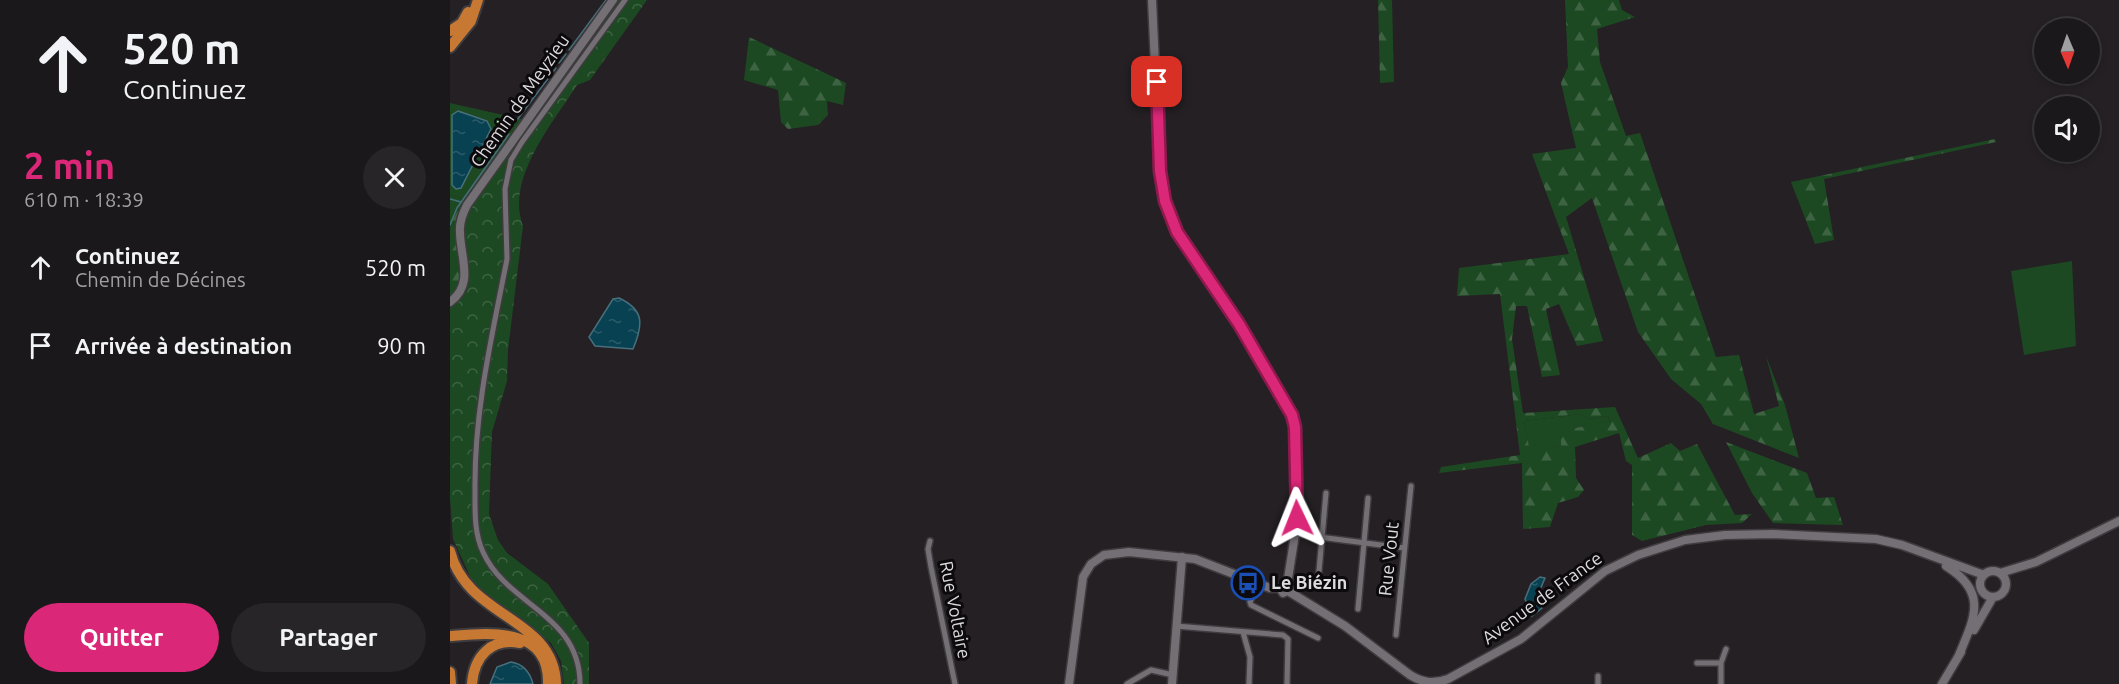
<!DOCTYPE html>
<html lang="fr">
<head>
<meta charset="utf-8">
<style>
  body { margin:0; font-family:Ubuntu,sans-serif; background:#282528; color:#f1f3f6; height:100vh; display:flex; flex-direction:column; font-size:22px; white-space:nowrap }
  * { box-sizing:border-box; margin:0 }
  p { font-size:20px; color:#a0a0a3 }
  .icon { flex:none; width:33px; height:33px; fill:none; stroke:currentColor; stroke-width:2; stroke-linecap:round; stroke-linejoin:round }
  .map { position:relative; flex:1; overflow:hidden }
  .drawer { display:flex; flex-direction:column; background:#1b181b; width:450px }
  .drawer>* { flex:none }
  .hud { background:#1b181b; color:#f1f3f6; overflow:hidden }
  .needle { width:39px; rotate:178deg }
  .buttons { position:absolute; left:1584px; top:18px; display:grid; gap:12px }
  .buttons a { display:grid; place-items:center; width:66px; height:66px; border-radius:50%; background:#1b181b; box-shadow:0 3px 9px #0003,0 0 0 2px #39373a; font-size:30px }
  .pin { position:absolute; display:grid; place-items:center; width:51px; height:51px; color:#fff; margin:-26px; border-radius:12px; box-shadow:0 3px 9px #0006 }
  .me { position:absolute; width:66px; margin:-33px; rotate:358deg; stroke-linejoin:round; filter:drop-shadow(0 0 4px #0008) }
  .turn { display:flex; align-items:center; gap:21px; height:126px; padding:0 24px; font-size:27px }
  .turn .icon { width:78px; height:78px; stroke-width:2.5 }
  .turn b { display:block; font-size:42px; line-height:51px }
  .round { display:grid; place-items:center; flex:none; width:63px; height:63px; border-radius:32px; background:#282528 }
  .summary { display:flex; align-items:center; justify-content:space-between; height:102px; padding:0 24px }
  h1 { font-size:36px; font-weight:600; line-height:45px; color:#db2777 }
  .action { display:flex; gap:12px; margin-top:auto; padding:12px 24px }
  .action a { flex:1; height:69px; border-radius:36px; background:#db2777; color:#fff; font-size:24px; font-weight:600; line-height:69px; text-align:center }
  .action a+a { background:#282528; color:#f1f3f6 }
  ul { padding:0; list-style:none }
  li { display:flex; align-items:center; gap:18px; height:78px; padding:0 24px }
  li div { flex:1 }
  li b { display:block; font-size:22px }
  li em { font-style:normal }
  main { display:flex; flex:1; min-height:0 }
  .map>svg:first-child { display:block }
  .grass { fill:#1d4922 }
  .forest { fill:url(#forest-firs); fill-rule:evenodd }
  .park { fill:url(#park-crowns) }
  .water { fill:url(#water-ripples); stroke:#486f7b; stroke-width:1.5 }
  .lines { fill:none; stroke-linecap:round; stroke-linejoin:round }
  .stream { stroke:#486f7b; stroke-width:1.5 }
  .street-casing { stroke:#3f3c3f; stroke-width:8 }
  .secondary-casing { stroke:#3f3c3f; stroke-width:11 }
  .highway-casing { stroke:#3f3c3f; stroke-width:14 }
  .street { stroke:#746f74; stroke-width:5 }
  .secondary { stroke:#746f74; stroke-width:8 }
  .highway { stroke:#c77933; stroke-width:10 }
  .route-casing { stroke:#8e194d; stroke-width:15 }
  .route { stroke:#db2777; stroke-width:10 }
  .labels { text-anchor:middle; stroke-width:6; stroke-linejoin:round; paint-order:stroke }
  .street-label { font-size:18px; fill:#dedbde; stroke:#0c0a0c }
  .poi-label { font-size:18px; font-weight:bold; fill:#dedbde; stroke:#0c0a0c; text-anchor:start }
</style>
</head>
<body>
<main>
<section class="drawer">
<div class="hud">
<div class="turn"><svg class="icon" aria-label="ahead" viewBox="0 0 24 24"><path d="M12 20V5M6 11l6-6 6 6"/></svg><div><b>520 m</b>Continuez</div></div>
</div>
<div class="summary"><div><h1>2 min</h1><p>610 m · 18:39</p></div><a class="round"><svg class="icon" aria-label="close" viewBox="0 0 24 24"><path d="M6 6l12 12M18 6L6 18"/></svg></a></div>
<ul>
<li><svg class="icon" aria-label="ahead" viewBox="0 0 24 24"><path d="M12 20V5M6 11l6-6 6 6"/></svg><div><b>Continuez</b><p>Chemin de Décines</p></div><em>520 m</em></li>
<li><svg class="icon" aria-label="arrive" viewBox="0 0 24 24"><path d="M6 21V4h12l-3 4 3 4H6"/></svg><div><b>Arrivée à destination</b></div><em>90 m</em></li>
</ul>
<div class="action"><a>Quitter</a><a>Partager</a></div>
</section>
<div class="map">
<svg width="1669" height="684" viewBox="0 0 1669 684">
  <defs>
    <pattern id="forest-firs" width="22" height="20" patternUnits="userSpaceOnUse" patternTransform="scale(1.5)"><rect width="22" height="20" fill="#1d4922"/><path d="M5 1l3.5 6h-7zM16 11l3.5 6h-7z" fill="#3d6342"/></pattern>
    <pattern id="park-crowns" width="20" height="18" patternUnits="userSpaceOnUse" patternTransform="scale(1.5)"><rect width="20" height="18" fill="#1d4922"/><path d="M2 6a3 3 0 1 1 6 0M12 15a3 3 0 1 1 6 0" fill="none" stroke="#3d6342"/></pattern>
    <pattern id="water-ripples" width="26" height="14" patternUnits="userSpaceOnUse" patternTransform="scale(1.5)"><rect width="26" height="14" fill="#084151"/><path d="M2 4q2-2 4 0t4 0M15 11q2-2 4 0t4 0" fill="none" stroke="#2c5c6a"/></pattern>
  </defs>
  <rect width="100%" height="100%" fill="#242024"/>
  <path class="grass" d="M0,103L80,121L24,201L0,195Z
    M1622,261L1626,346L1574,355L1561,271Z
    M1130,414L1139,419L1158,416L1160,423L1124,428L1111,446L1080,452L1074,421Z"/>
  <path class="forest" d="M928,0H942L944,82L930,83Z
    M1115,0H1169L1172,10L1185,17L1147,29L1150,62L1176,136L1190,133L1266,357L1289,355L1304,414L1329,406L1316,356L1335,405L1349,458L1263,424L1251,404L1221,379L1188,332L1142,198L1116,217L1153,341L1127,346L1109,304L1096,309L1110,375L1092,377L1077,306H1066L1062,339L1073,413L1165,407L1188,458L1221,443L1230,451L1247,444L1285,515L1302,514L1292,523L1256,525L1192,541L1182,535V465L1176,461L1169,433L1125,447L1126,478L1134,490L1128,497L1108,503L1100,527L1073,529L1072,463L989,473L991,467L1070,455L1050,294L1007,296L1009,268L1119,254L1082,154L1126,148L1111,83L1118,67ZM1130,414L1139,419L1158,416L1160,422L1124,428L1120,422L1111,423V446L1080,451L1074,421Z
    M299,37L396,83L393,105L377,101L378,115L368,125L338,129L331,122L328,90L294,80Z
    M1545,139L1546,142L1374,179L1384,240L1365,244L1341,182Z
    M0,195L24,201C21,210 16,219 14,228C9,253 35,293 0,306Z
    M1276,442L1357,473L1366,498L1384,497L1393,525L1323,523L1302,493Z"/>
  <path class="park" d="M168,0H197L140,80L127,85C103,123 55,179 73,226L58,350L57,381L42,432L39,514L48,540L57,553L98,584L139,643V684H114L111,661L101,643L24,585L3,539L0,498V306C39,291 4,241 16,214C26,191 53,159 68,138C101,92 135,46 168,0Z"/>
  <path class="water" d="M8,111L37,121L41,129L11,188L6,189L2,185V115Z
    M169,298C195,310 193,325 183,349L145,346L139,337L163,299Z
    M1090,577L1095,578L1087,597L1092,608L1082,616L1075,599L1081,584Z
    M61,662C73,664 80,672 83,684H40L47,667Z"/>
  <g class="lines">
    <path class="stream" d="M119,50L156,0
      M109,63L116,54
      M67,120L106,68
      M0,199L11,202
      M0,225L7,208L59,134"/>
    <defs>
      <path id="street" d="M846,534L954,548
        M480,541L478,549L481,567L505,684
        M868,582L876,493
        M808,583L800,602L801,605L868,638
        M908,609L918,498
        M726,626L833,635L838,639L837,684
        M793,632L800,657L799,684
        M946,635L961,486
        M1247,663H1271
        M1148,676V684
        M130,684C130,614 57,606 33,552C24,533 25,511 25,490C24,411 42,336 57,259L55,189L61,160L72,142L175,0
        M677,684L701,670L723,675
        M1271,684V663L1276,649"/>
      <path id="secondary" d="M702,0L710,171L715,201L727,232L789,323L842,415L845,427L846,528L837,585L839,590L833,593L830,588
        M0,302C25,284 10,257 10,232C9,222 13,213 17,205L163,0
        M1496,566C1538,592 1525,617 1509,655
        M1530 584a13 13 0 1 1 26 0a13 13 0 1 1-26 0Z
        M1550,573L1586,562L1669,521
        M838,591L895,626L960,675C973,683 984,684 998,679L1071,639L1155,571L1188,555L1235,540L1275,535L1323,534L1426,539L1452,545L1534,575
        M1524,630L1543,597
        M619,684L633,577L641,564L654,555L679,552L745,559L820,588H830
        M722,684L732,557
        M1492,684L1511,652"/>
      <path id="highway" d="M0,31L12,23L18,12
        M0,47L21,21L28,0
        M0,551C17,619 104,616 106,684
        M0,636C39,633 100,626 98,684
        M0,672L1,684
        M22,684C24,657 41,637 70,643"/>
    </defs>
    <use href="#street" class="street-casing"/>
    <use href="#secondary" class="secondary-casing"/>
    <use href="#highway" class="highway-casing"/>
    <use href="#street" class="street"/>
    <use href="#secondary" class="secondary"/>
    <use href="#highway" class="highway"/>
  </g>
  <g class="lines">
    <defs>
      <path id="route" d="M707,82L710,171L715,201L727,232L789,324L842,415L845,427L847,518"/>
    </defs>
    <use href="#route" class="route-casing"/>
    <use href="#route" class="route"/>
  </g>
  <defs>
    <symbol id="bus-ring" viewBox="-11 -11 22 22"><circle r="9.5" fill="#0c0a0c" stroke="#1a4fb4" stroke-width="1.5"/><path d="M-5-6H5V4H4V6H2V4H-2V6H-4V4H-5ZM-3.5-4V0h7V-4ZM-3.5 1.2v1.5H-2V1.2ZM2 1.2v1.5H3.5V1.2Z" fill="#1a4fb4"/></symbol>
  </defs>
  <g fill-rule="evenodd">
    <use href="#bus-ring" x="779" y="564" width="38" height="38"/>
  </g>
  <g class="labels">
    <g class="street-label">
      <text transform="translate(70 101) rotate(-55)" y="6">Chemin de Meyzieu</text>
      <text transform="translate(939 559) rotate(-84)" y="6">Rue Vout</text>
      <text transform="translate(1092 598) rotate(-36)" y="6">Avenue de France</text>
      <text transform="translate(505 610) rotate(79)" y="6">Rue Voltaire</text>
    </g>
    <g class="poi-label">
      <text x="821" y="589">Le Biézin</text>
    </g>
  </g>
</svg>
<div class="buttons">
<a><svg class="needle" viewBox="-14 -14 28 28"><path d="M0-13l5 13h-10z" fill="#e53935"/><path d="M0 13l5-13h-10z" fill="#a0a0a3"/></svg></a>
<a><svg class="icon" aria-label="sound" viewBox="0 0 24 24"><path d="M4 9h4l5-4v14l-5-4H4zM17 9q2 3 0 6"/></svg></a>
</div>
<div class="pin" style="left:707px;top:82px;background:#d93025"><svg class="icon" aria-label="arrive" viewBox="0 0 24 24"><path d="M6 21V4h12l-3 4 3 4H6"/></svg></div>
<svg class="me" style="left:847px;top:518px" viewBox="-20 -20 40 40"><path d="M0-17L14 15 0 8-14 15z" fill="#db2777" stroke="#fff" stroke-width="4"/></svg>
</div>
</main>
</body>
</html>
